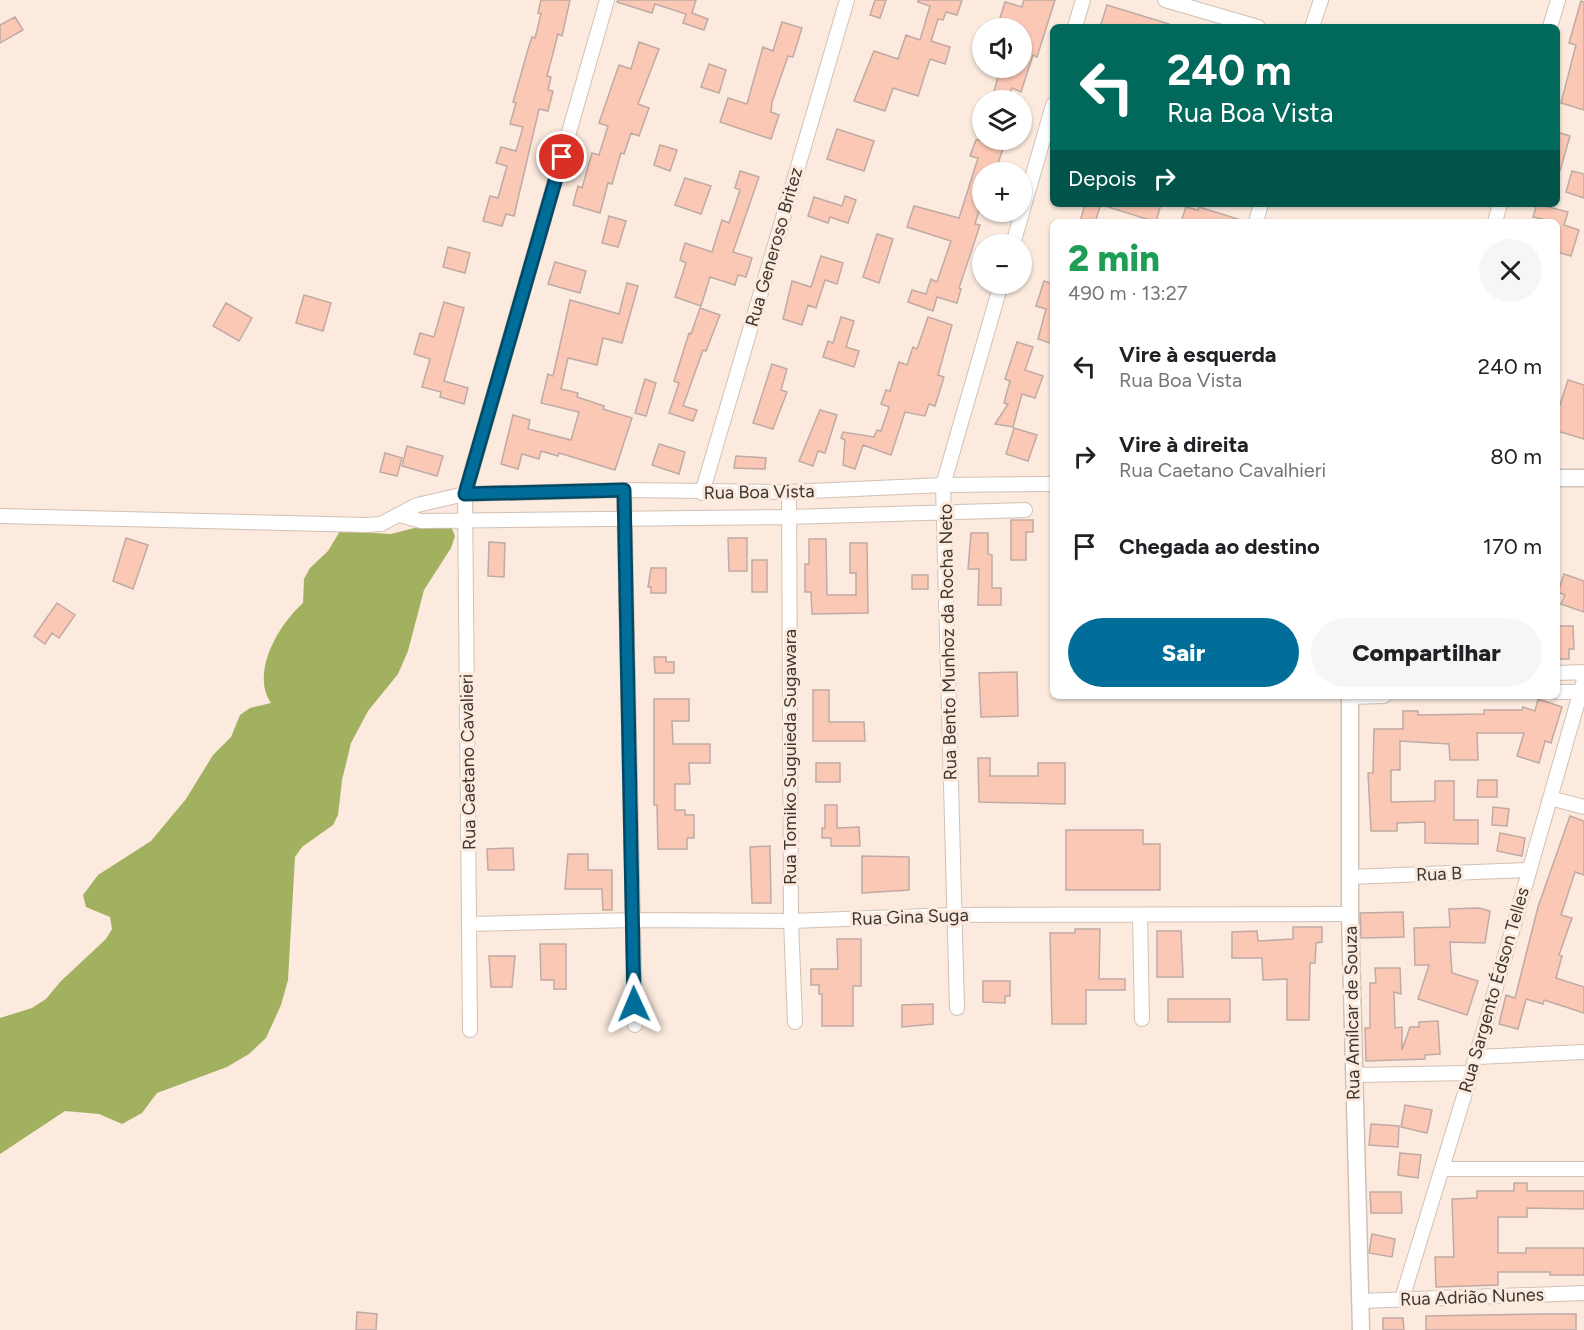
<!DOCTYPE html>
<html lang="pt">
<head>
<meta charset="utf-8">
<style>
  body { margin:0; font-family:Figtree,sans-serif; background:#f6f6f6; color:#202124; height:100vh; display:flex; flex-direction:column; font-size:22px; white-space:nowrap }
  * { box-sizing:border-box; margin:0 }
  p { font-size:20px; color:#757577 }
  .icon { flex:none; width:33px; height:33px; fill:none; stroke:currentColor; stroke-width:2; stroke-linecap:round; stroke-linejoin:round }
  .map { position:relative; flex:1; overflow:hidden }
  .panel { position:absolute; left:1050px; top:219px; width:510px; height:480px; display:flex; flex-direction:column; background:#fff; border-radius:9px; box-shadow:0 2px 4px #0004 }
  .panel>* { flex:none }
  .hud { position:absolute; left:1050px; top:24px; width:510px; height:183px; border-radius:9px; box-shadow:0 2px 4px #0004; background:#00695c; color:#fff; overflow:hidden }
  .fabs { position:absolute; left:972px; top:18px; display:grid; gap:12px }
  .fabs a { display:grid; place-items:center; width:60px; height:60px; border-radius:50%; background:#fff; box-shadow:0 2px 4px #0004; font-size:30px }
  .pin { position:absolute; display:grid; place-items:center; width:51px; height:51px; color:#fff; margin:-26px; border:3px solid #fff; border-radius:50%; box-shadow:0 2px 6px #0007 }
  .me { position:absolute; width:66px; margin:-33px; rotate:359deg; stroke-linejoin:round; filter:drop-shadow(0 0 4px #0008) }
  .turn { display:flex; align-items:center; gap:21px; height:126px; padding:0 18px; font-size:27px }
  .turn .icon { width:78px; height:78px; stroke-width:2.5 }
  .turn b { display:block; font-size:42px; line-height:51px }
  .then { display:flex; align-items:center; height:57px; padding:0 18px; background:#0003; gap:12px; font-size:22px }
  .round { display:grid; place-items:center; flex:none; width:63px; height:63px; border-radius:32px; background:#f6f6f6 }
  .overview { display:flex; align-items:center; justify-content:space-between; height:102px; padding:0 18px }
  h1 { font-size:36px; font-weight:800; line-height:45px; color:#1e9e55 }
  .primary-button { display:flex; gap:12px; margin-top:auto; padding:12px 18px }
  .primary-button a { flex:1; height:69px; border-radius:36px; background:#016e9a; color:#fff; font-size:24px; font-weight:800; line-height:69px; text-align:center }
  .primary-button a+a { background:#f6f6f6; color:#202124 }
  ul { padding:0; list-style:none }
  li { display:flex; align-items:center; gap:18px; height:90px; padding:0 18px }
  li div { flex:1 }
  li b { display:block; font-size:22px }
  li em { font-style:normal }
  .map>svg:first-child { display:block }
  .forest { fill:#a2b160 }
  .building { fill:#fcc8b6; stroke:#bfaba4; stroke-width:1.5 }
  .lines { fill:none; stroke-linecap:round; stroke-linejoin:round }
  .minor-casing { stroke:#d1c1b5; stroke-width:16 }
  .tertiary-casing { stroke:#d1c1b5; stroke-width:19 }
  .minor { stroke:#fff; stroke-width:14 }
  .tertiary { stroke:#fff; stroke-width:16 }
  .route-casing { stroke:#014864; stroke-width:15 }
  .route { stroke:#016e9a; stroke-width:10 }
  .labels { text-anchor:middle; stroke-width:6; stroke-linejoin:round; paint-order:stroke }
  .street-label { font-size:18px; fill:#3d3732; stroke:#fbeadd }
</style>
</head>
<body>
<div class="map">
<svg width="1584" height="1330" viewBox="0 0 1584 1330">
  <rect width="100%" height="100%" fill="#fbeadd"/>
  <path class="forest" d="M438,522L450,524L455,536L451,548L424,590L408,651L398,674L368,711L351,743L342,780L338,815L333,825L302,847L295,857L288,980L281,1005L266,1038L249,1054L227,1067L157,1093L142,1113L122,1124L99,1114L65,1111L0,1154V1018L32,1008L46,999L61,981L106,939L112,929L110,917L86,907L83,895L98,875L151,841L186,799L213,755L231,737L240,715L250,708L271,703C250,673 279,624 303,603L304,579L310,568L328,551L340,531L391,534Z"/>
  <path class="building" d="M541,0H570L562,36L558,34L547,76L551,77L548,90L553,91L548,111L539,109L514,216L506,214L502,226L483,221L490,196L498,198L507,166L496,163L501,147L516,151L523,127L510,124L516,103L513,102L529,46L532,37L535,38L541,14L538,13Z
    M618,0H696L692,13L708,19L704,30L683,23L686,14L655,4L652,13L617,2Z
    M875,0H886L880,18L870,15Z
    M918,0H962L957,15L946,12L943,20L938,19L931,41L950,47L945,64L930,59L918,96L893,88L885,111L854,101L874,51L898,59L906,35L920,40L930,6L918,2Z
    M1024,0H1055L1037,57L1033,55L1021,92L1012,88L1008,100H992L1000,68H1022V28H997L1005,2L1022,7Z
    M1581,1L1584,2V110L1561,103L1576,45L1569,43Z
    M1107,5L1169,24L1168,27H1100Z
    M15,17L23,30L0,43V25Z
    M782,22L802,28L793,57L788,56L772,102L771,112L779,115L771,139L720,122L728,98L747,104L763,47L773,51Z
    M639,42L659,49L638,104L649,108L639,136L631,133L624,154L621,153L612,184L608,183L600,213L573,205L578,186L582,188L592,153L599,155L608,126L599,123L619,65L631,69Z
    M709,64L726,70L719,93L701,87Z
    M837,129L874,141L864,171L827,159Z
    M1557,132L1570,136L1560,171H1557Z
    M976,140H1006L995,172H982V201L975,224L980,225L959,288L961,289L957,303L937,297L933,311L908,302L912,290L926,294L931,279L937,282L951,241L907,227L914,206L959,218L978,158L970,156Z
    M660,145L677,150L670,171L654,165Z
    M740,171L759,177L733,252L752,258L746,277L738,275L735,285L710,277L701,306L675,297L686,263L680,260L685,243L712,252L722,220L729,223L740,190L735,188Z
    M1572,171L1584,174V198L1566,192Z
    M685,178L711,186L701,214L675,205Z
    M845,196L856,200L848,223L830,217L828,223L808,216L814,197L842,206Z
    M1085,204H1101L1095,222H1080Z
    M1108,204H1161L1156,222L1108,207Z
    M1537,204L1568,212L1564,225L1579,230L1571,256L1557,252V222L1533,217Z
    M1186,207L1198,210L1199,207L1238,219V222H1181Z
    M609,216L626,221L618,247L602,243Z
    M877,234L893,239L879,283L863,277Z
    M448,247L470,253L465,273L443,267Z
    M821,256L843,263L837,284L825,280L816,308L808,305L802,325L783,319L792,281L811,287Z
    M555,262L586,271L580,293L548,284Z
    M1044,281L1053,284V344L1038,339L1046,309L1036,306Z
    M627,283L638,286L622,343L603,338L597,365L568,358L561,389L578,393L577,397L604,406L603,409L632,418L615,470L559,453L558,456L541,451L539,459L522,454L518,469L501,464L513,415L530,420L528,429L571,440L579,412L541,403L548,374L553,376L570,300L619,314Z
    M304,295L331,303L323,331L296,323Z
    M444,302L464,308L444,381L468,388L464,404L440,397L441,392L422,387L430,359L414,354L420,333L434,337Z
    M226,303L252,318L239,341L213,326Z
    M700,308L720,315L706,351L703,350L683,406L697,410L693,421L669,413L679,383L674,381L689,333L691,334Z
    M841,317L854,321L846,347L859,351L854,367L823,357L828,341L833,343Z
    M928,317L952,325L938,375L944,377L935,406L929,404L925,416L905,412L891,455L863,445L855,469L843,465L845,440L841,438L843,432L874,437L877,430L881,431L889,407L881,404L886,390L890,391L899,362L907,365L913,347L917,349Z
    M1017,342L1033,347L1025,370L1043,376L1035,398L1022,394L1013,427L995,424L1008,404L1004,403L1010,381L1005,379Z
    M772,364L787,369L781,390L787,392L773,429L753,423Z
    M645,379L656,383L646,416L635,413Z
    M1568,380L1584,385V439L1557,431V414Z
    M820,410L837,415L825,453L818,451L813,466L799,461Z
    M1014,428L1037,435L1028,461L1006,454Z
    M659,444L685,452L679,474L652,465Z
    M407,446L443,456L437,476L402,466Z
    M385,453L402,458L397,476L380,472Z
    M736,456L766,458L765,469L734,468Z
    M1011,520H1033V532H1026V560H1011Z
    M971,533H988V554L992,555V588H1001V605H978L979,569H968Z
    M126,538L148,545L133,589L113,581Z
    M728,538H747V571H729Z
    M809,539H826L827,595H856V573H850V543H867L868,613L812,614L811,592H805V564H809Z
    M489,542L505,543L504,577L488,576Z
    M752,560H767V592H752Z
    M651,568H666V593H651V587H648Z
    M1564,574L1584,581V612L1561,604L1565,595L1558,592Z
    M912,575H928V589H912Z
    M57,603L75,615L59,638L52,633L45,644L34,636Z
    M1557,626H1573L1574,649H1569V659H1557Z
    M654,657H666V662H674V673H655Z
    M1017,672L1018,716L981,717L979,673Z
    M813,690H829V722H864L865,741H813Z
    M654,699H689V721H672L673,744H710V763H689L690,784H675V810H685V815H694V838H687V849H658L657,805H654Z
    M1538,699L1562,707L1551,743L1545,741L1539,763L1517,756L1524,733H1477L1478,760H1450L1449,744L1400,741V770H1391V802L1435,801V781H1454V820H1478V844L1425,843V822L1397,823V831H1371L1368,773H1373L1374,729H1403V711H1418V715L1484,714V710H1522L1523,707L1535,711Z
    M978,758H990V776H1038V763H1065V804L979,802Z
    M816,763H840V782H816Z
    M1478,780H1497V797H1477Z
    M825,805H837V828L859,827L860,846H831V838H822V828H825Z
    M1493,807L1509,809L1507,826L1492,825Z
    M1570,816L1584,821V875L1575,872L1561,915L1572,918L1559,955L1562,956L1556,978L1584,987V1013L1544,1000L1543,1004L1526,999L1518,1029L1499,1024L1506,995L1515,998L1538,907Z
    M1066,830H1143V844H1160V890H1066Z
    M1500,833L1525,838L1522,856L1497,851Z
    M770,846L771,903H752L750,847Z
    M513,848L514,870H488L487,849Z
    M568,854H588V870H612V910H603L602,889H565Z
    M862,856L909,857V890L862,893Z
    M1479,908L1490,911L1485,943L1450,942L1452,973L1478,981L1467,1015L1418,999L1429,965H1415L1414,928L1450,927L1449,909Z
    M1403,912L1404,937L1361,938L1360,913Z
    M1293,927H1322V942L1316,943L1315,963H1310L1309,1020H1287V979L1263,980L1262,958H1232V932L1257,931L1258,941L1293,939Z
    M1075,929H1100L1099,979H1125V990H1086V1024H1052L1050,933H1075Z
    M1157,931H1181L1183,977H1157Z
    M837,939H861V986H853V1026H822V994H819V985H811V969H838Z
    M540,944H566V989H554V980H541Z
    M489,956H515L512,987H491Z
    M1375,968H1400L1401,994L1394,992L1395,1028L1402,1027V1050L1410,1027H1419V1022L1438,1021L1440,1054L1425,1055V1059L1366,1061L1365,1028H1370V983H1376Z
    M983,981H1010V996H1005V1003L983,1002Z
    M1168,999H1230V1022H1168Z
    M933,1004V1024L902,1027V1005Z
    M1405,1105L1432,1110L1427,1133L1401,1127Z
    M1371,1124L1399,1126L1398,1147L1369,1145Z
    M1400,1153L1421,1155L1418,1178L1398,1175Z
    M1514,1183H1527V1191H1584V1209L1527,1208V1217H1498V1253H1526V1248H1584V1275H1550V1272H1498V1285L1436,1287L1435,1257H1454L1452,1199L1477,1198V1191H1514Z
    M1370,1192H1401L1402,1213H1371Z
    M1372,1234L1395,1239L1392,1257L1369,1253Z
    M357,1312L377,1314L376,1330H356Z
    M1543,1314H1576V1330H1426V1316Z
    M1383,1318H1403L1404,1330H1383Z"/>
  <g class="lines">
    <defs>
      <path id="minor" d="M1165,0L1258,27
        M1075,27L1083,0
        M1312,27L1321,0
        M1550,27L1558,0
        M1256,222L1261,204
        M1495,222L1500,204
        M1013,244L1053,105
        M624,490L635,1025
        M789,492L791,921L795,1022
        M702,493L847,0
        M400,515L421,521L789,517L1025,510
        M0,516L366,525L381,524L417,505L465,494L624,490L789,492L943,485L1053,484
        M1557,673L1584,672
        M1557,692H1581
        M1350,697L1384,696
        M1550,798L1584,807
        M1350,877L1529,870
        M1140,915L1142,1019
        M471,924L633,920L791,921L953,915L1350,914
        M957,1008L943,485L1001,284
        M470,1030L465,494L607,0
        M1476,1057L1584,1052
        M1354,1075L1471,1073
        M1442,1169H1584
        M1402,1299L1476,1057L1584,680
        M1360,1301L1584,1293"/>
      <path id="tertiary" d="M1557,478H1584
        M1350,696V914L1361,1330"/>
    </defs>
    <use href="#minor" class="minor-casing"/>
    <use href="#tertiary" class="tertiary-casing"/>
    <use href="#minor" class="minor"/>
    <use href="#tertiary" class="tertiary"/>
  </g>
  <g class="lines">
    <defs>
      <path id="route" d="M562,157L465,494L624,490L634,1004"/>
    </defs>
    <use href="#route" class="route-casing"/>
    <use href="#route" class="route"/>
  </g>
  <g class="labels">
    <g class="street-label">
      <text transform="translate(774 247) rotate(-74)" y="6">Rua Generoso Britez</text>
      <text transform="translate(759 492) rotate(-1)" y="6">Rua Boa Vista</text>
      <text transform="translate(948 642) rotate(-91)" y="6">Rua Bento Munhoz da Rocha Neto</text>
      <text transform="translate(790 757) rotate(-90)" y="6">Rua Tomiko Suguieda Sugawara</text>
      <text transform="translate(468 762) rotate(-91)" y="6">Rua Caetano Cavalieri</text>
      <text transform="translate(1439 874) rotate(-2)" y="6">Rua B</text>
      <text transform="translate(910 917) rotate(-2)" y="6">Rua Gina Suga</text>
      <text transform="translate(1494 990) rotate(-74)" y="6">Rua Sargento Édson Telles</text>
      <text transform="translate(1352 1013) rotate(-91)" y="6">Rua Amílcar de Souza</text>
      <text transform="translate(1472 1297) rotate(-2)" y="6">Rua Adrião Nunes</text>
    </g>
  </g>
</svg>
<div class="fabs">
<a><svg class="icon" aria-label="sound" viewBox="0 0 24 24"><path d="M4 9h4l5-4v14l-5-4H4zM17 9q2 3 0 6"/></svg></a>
<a><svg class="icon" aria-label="layers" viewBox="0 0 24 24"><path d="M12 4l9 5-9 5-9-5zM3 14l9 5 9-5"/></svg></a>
<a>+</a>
<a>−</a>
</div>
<div class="pin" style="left:562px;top:157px;background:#d93025"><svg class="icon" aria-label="arrive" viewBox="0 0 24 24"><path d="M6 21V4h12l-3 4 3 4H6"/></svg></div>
<svg class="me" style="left:634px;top:1004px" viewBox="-20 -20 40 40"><path d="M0-17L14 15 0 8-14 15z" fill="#016e9a" stroke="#fff" stroke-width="4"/></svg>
<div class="hud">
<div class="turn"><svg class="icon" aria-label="left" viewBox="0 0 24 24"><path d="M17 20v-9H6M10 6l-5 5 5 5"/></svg><div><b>240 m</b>Rua Boa Vista</div></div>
<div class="then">Depois<svg class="icon" aria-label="right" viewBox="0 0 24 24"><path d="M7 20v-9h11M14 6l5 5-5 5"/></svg></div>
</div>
<section class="panel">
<div class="overview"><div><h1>2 min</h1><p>490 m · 13:27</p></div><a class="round"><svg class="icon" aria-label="close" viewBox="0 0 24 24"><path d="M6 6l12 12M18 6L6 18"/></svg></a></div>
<ul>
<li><svg class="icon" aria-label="left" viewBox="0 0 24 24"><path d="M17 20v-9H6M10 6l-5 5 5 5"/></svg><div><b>Vire à esquerda</b><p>Rua Boa Vista</p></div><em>240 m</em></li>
<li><svg class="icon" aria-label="right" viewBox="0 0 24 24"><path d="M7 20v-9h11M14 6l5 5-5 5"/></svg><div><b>Vire à direita</b><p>Rua Caetano Cavalhieri</p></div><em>80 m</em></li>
<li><svg class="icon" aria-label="arrive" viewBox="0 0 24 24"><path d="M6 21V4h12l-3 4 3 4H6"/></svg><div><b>Chegada ao destino</b></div><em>170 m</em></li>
</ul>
<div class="primary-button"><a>Sair</a><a>Compartilhar</a></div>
</section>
</div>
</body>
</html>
